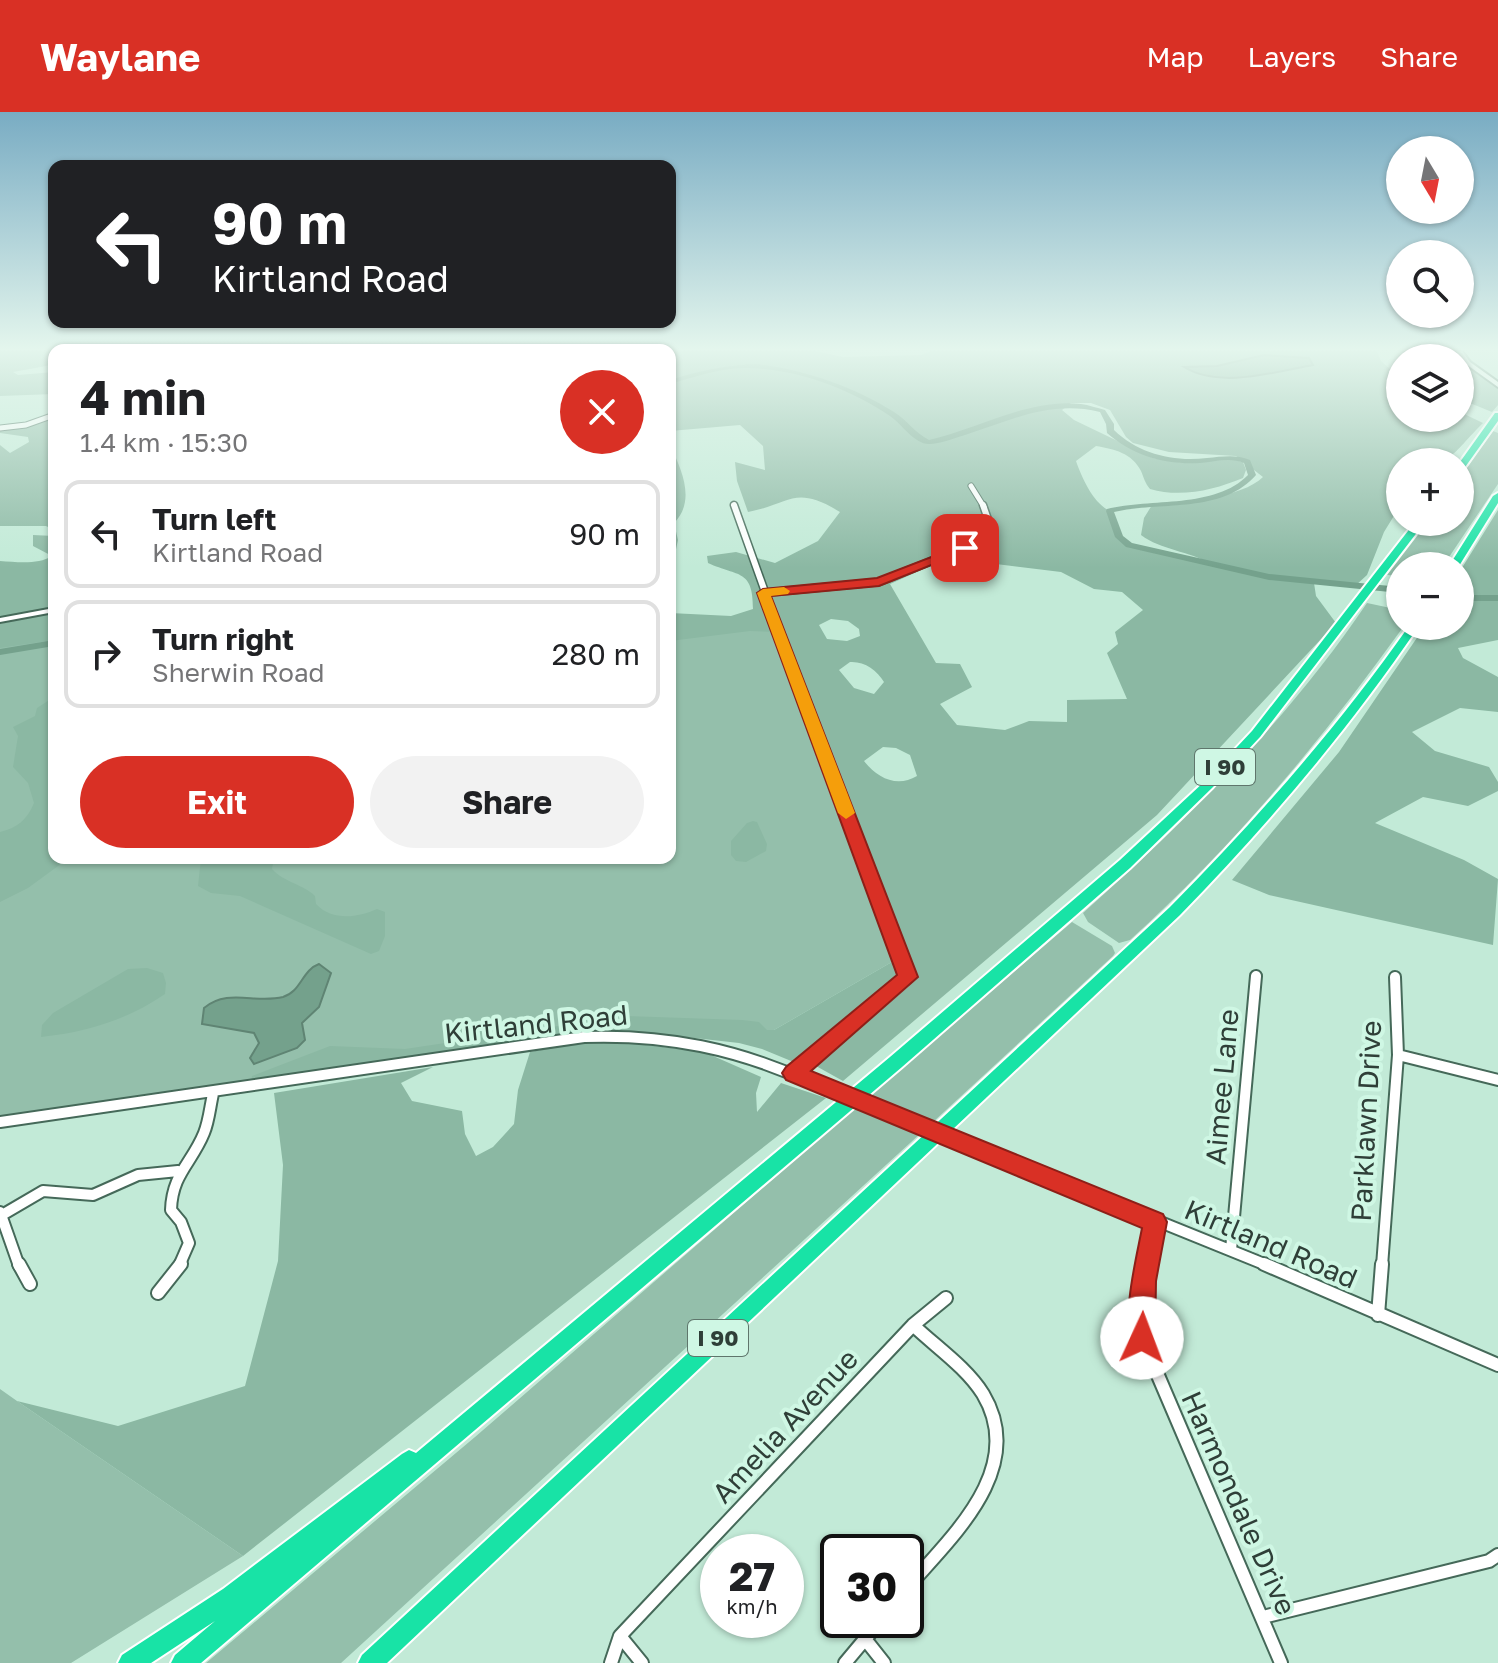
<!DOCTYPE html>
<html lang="en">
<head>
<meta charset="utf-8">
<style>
  body { margin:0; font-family:"Golos Text",sans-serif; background:#f2f2f2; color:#202124; height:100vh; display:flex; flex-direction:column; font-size:30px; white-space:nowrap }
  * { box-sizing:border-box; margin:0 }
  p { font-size:26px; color:#757577 }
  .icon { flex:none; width:44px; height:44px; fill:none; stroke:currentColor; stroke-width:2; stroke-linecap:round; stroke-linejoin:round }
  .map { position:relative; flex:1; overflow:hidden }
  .details { position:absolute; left:48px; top:232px; width:628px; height:520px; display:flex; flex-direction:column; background:#fff; border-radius:16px; box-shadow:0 2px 6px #0004 }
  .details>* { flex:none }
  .banner { position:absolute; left:48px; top:48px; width:628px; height:168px; border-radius:16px; box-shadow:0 2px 6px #0004; background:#202124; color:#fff; overflow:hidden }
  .needle { width:52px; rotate:170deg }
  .fabs { position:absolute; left:1386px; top:24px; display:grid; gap:16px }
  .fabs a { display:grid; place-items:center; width:88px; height:88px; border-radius:50%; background:#fff; box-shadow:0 2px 6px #0004; font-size:40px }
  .speed { position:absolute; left:700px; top:1422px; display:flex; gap:16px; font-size:40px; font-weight:700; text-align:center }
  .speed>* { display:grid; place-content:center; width:104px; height:104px; border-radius:50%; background:#fff; box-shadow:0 2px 6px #0004; line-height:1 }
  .speed small { font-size:20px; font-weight:400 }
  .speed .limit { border:4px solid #111; border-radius:12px; background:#fff; color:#111 }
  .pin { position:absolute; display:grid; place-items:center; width:68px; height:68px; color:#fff; margin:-34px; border-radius:16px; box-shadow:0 4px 12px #0006 }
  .me { position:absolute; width:88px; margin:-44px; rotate:2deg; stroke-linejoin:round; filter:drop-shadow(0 0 6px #0008) }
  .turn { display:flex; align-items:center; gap:28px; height:168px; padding:0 32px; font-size:36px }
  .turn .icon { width:104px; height:104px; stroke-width:2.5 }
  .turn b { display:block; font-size:56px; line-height:68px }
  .round { display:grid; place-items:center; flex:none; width:84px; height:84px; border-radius:42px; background:#f2f2f2 }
  .summary { display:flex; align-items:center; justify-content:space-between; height:136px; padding:0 32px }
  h1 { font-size:48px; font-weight:700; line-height:60px }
  .primary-button { display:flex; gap:16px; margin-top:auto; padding:16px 32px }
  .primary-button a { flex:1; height:92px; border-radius:48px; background:#d93025; color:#fff; font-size:32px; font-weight:700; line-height:92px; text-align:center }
  .primary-button a+a { background:#f2f2f2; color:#202124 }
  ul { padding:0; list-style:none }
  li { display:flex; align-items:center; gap:24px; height:108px; margin:0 16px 12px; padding:0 16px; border:4px solid #e0e0e0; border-radius:16px }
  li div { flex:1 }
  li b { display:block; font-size:30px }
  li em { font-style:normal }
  header { display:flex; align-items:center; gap:48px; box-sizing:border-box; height:112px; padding:0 40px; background:#d93025; color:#fff }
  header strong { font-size:38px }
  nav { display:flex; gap:44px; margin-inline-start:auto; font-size:28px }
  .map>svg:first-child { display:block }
  .green { fill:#94bfab }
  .forest { fill:#8bb8a3; fill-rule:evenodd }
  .water { fill:#74a18c; stroke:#5f8473; stroke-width:2 }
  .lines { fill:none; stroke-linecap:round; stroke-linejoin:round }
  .river { fill:#74a18c; fill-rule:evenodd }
  .minor-far4-casing { stroke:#456959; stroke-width:7 }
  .minor-far3-casing { stroke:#456959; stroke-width:9 }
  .minor-far2-casing { stroke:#456959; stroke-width:12 }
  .minor-far1-casing { stroke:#456959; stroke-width:14 }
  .minor-casing { stroke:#456959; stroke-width:16 }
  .tertiary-casing { stroke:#456959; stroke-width:4 }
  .motorway-casing { stroke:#fff; stroke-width:4 }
  .minor-far4 { stroke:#fff; stroke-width:5 }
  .minor-far3 { stroke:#fff; stroke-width:6 }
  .minor-far2 { stroke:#fff; stroke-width:8 }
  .minor-far1 { stroke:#fff; stroke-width:10 }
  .minor { stroke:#fff; stroke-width:12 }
  .tertiary { fill:#fff; fill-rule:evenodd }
  .motorway { fill:#18e3a6; fill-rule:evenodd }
  .minor-bridge-casing { stroke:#456959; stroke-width:14; stroke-linecap:butt }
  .minor-bridge { stroke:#fff; stroke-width:10 }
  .route { fill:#d93025; stroke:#8d1f18; stroke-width:2 }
  .slow { fill:#f59e0b }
  .labels { text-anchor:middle; stroke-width:8; stroke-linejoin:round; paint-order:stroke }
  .shield { fill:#cff7e4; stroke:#5f766c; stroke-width:2 }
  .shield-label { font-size:22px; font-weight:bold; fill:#2f3f38 }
  .near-street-label { font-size:28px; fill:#2f3f38; stroke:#cff7e4 }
</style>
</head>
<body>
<header>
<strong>Waylane</strong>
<nav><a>Map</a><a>Layers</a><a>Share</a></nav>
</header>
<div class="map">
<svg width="1498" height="1551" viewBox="0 0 1498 1551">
  <rect width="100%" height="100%" fill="#c2ead7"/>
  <path class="green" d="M1493,319L1498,321V372L1443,454H1400V464L1387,463L1428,410H1460V365Z
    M1367,491L1400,498V514H1404C1322,628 1234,734 1130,828L1119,831L1088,810L1083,801C1188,707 1288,608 1367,491Z
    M54,500V746H670V512L773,510L897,847L774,918L733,919L623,908L196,981L0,1005V512Z
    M1072,810L1112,834L1115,841L1113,844L932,1011L867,986Z
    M856,995L921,1021L341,1551H206L475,1325Z
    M0,1277L17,1289L243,1444L71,1551H0Z"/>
  <path class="forest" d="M0,239H54V250L46,254L13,260L18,263L54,260V282L0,284Z
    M670,239H815L843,245L921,243L931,239H1377L1381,249L1400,266V306H1460V300L1483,311C1444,350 1458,350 1400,350V394L1384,420L1367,463L1355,474L1314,471L1316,484L1336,511L1157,703L843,969L816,954L909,874L905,846L837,666L777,520L750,519L670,529V501L731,504L753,497C753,457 739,465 708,451L707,444L736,440L775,451L818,429L840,400C794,372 791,392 748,400L737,369L735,350L765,358L763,334L740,313L670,319ZM1071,291H1091L1110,298L1126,325L1133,331L1169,340L1236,344L1263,365C1242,386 1182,390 1152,393L1144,406L1141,423C1161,438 1189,439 1211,452L1129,433L1119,425L1110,399C1093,391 1082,366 1076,349L1096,334C1114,337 1132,341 1141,359C1144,366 1145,371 1150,377C1181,386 1214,378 1243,366L1246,358L1243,350L1232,347L1184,351L1153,346L1074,308L1062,298ZM948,446L1061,460L1094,477L1122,480L1143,498L1115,520L1118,532L1107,541L1127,587L1067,588V610L1029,609L1005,618L957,613L940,592L972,575L960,552L936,551L890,472ZM831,507L848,509L859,517L860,524L847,529L827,527L819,513ZM850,550C864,549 877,558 884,570L874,582L854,576L839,558ZM883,635L896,636L910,643L917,664C897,676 877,666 864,649Z
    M1401,239H1457L1498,274V293L1492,300L1460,287V246H1405Z
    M54,306V418L46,414H0V333L10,341L29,330L28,325L0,321V318Z
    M670,333C682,358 696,389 674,411L678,428L670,465Z
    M1498,398V528L1458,536L1463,546L1498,565V600L1460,596L1412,620L1435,639L1489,655L1498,670V679L1468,694L1423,685L1375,711L1464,748L1498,767L1493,833L1269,783L1232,768L1339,640L1425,514H1460V459Z
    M33,423L54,424V497L0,506V449C17,450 38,453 52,444L33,434Z
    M54,500V528L0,536V512Z
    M54,585V746H69L28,776L0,790V720C17,716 27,708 34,691L28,671L13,655L18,624L13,615L35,604L37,596Z
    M753,709L757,710L767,732L766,739L746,750L736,749L731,743V729L747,711Z
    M201,746H250L273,751L272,757C285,771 303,772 315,784L316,792C332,809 357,806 377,797L385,800V824L379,839L371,842L240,784L211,781L198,774Z
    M897,847L904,865L796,951L762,937L739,931L623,918L251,973L252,964L330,934L405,937L626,904L742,908L759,910L767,918H774Z
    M147,856L163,861L166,871L165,882C127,908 87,920 41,925L42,913L53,901L128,857Z
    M621,930L704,940L761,965L756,981L757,1000L781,971L826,986L243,1444L17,1289L118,1314L245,1274L278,1149L283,1053L274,981L433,955L401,971L412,989L462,999L465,1022L476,1044L493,1035L514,1012L518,978L530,940L567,933Z"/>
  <path class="water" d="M1264,243L1309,246L1313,253C1274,260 1220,277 1184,255L1217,254Z
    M319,852L331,861L319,895L302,911L305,928L297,936L254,952L250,946L259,931L254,921L202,912L204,896C228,876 255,892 283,885C301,880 302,858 319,852Z"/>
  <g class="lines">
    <path class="river" d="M757,252C805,258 853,274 894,300C907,308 915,321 929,328C978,317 1029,286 1081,292C1089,293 1097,296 1105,298L1114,312V318C1139,342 1173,350 1207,346C1222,345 1235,342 1250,348L1256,363C1222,402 1161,389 1114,400L1123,424L1132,431L1269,462L1400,475V481L1269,468L1126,435L1115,425L1106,399L1107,397C1151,386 1215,397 1248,363L1244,351C1229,345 1215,350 1200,351C1166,353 1133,344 1107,321L1106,312L1100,300C1050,288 1012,308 965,323C954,326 940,332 929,332C914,332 902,312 890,304C846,274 782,251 729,257C709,260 690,266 670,272V268C699,259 726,253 757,252Z
      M1460,483H1498V489H1460Z
      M54,528V534L0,543V537Z"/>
    <defs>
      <path id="minor-far4" d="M0,316L26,313L54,303
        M971,374L984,395"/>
      <path id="minor-far3" d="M734,393L805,592
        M763,481L879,470L981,429L991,416L983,393"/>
      <path id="minor-far2" d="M804,590L899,840"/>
      <path id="minor-far1" d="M1398,943L1498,968
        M793,961L908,865L898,838
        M0,1010L584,925C666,922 738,937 812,971
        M975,1035L1269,1154
        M0,1100L19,1154
        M2,1103L43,1079L93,1083L138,1063L178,1059
        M1231,1138L1256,864
        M179,1154L189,1131L181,1110L171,1098C172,1062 192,1051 204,1021C209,1009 210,995 213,982
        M1147,1154L1155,1110
        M1382,1154L1398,943L1395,865"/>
      <path id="minor" d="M19,1152L30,1172
        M1147,1152L1142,1226L1281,1551
        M1264,1152L1498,1253
        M158,1181L181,1152
        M1378,1203L1382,1152
        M906,1477C951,1425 1028,1357 983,1282C966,1255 936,1235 913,1213
        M1263,1505L1489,1449L1498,1443
        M865,1527L884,1551
        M611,1551L620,1524
        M642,1551L620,1524L913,1213L946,1186
        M845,1551L881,1508"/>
      <path id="tertiary" d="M1456,239H1462L1470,250L1498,270V275L1466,252Z
        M54,496V500L0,510V506Z"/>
      <path id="motorway" d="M1495,301H1498V309L1463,358L1460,359V350Z
        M1498,381V391L1459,454H1449L1493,384Z
        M1415,410H1425L1260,625L1213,675L1130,756L902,955L201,1551H171L175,1543L215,1509L151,1551H118L122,1543L223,1477L402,1342L409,1338L416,1341L890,945L1120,748L1205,669L1252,619Z
        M1409,514H1419C1348,618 1268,713 1180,803L387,1551H358L362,1543L1170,795C1257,707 1338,615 1409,514Z"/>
    </defs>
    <use href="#minor-far4" class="minor-far4-casing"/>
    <use href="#minor-far3" class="minor-far3-casing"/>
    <use href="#minor-far2" class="minor-far2-casing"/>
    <use href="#minor-far1" class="minor-far1-casing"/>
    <use href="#minor" class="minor-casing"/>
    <use href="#tertiary" class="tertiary-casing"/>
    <use href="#motorway" class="motorway-casing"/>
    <use href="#minor-far4" class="minor-far4"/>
    <use href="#minor-far3" class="minor-far3"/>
    <use href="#minor-far2" class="minor-far2"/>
    <use href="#minor-far1" class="minor-far1"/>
    <use href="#minor" class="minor"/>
    <use href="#tertiary" class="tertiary"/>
    <use href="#motorway" class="motorway"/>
    <defs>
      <path id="minor-bridge" d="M812,971L975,1035"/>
    </defs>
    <use href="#minor-bridge" class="minor-bridge-casing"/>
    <use href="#minor-bridge" class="minor-bridge"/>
  </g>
  <linearGradient id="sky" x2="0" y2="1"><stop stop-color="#79acc3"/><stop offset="0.52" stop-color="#e4f6ed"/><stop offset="1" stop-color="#e4f6ed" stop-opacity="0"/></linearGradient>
  <rect width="1498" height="456" fill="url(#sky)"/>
  <path class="route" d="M965,432L971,436L969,438L879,474L771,484L918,865L811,959L1163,1102L1167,1110L1156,1169L1155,1226L1151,1235L1142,1239L1133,1235C1121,1205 1136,1148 1142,1116L786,968L782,961L786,955L897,863L757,481L763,477L877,466Z"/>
  <path class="slow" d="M784,475L790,479L788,482L771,484L855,701L846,707L838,701L757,481L763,477Z"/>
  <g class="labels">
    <g class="shield">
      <rect x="1195" y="637" width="60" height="36" rx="6"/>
      <rect x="688" y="1208" width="60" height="36" rx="6"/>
    </g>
    <g class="shield-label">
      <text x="1225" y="663">I 90</text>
      <text x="718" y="1234">I 90</text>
    </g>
    <g class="near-street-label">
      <text transform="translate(536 912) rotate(-6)" y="10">Kirtland Road</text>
      <text transform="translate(1222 975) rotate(-85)" y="10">Aimee Lane</text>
      <text transform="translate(1366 1009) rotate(-87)" y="10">Parklawn Drive</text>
      <text transform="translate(1271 1132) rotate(23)" y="10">Kirtland Road</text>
      <text transform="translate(785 1314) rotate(-47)" y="10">Amelia Avenue</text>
      <text transform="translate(1239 1391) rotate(66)" y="10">Harmondale Drive</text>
    </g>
  </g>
</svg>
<div class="fabs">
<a><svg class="needle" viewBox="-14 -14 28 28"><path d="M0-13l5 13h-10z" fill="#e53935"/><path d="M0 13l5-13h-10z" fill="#757577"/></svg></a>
<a><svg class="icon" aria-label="search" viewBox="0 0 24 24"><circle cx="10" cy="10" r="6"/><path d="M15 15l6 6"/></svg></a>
<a><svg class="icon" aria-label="layers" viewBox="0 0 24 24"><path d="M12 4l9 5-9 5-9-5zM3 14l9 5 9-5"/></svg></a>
<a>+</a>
<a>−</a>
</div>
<div class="speed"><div>27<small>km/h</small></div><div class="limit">30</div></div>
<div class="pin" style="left:965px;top:436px;background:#d93025"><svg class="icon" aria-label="arrive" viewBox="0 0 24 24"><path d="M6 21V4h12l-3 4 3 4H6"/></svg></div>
<svg class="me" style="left:1142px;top:1226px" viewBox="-20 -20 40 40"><circle r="19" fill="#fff"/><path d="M0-13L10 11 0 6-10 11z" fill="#d93025"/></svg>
<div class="banner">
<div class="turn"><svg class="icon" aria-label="left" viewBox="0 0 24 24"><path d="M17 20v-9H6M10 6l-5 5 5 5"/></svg><div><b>90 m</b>Kirtland Road</div></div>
</div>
<section class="details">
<div class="summary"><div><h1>4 min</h1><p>1.4 km · 15:30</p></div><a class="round" style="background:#d93025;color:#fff"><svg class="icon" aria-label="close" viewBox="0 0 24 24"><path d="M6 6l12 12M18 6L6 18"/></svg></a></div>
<ul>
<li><svg class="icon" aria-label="left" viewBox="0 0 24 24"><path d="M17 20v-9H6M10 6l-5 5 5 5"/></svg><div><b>Turn left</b><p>Kirtland Road</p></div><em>90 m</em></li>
<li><svg class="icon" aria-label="right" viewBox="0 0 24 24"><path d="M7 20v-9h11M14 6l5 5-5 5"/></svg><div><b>Turn right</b><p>Sherwin Road</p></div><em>280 m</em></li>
</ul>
<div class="primary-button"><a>Exit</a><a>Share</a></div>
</section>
</div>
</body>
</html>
